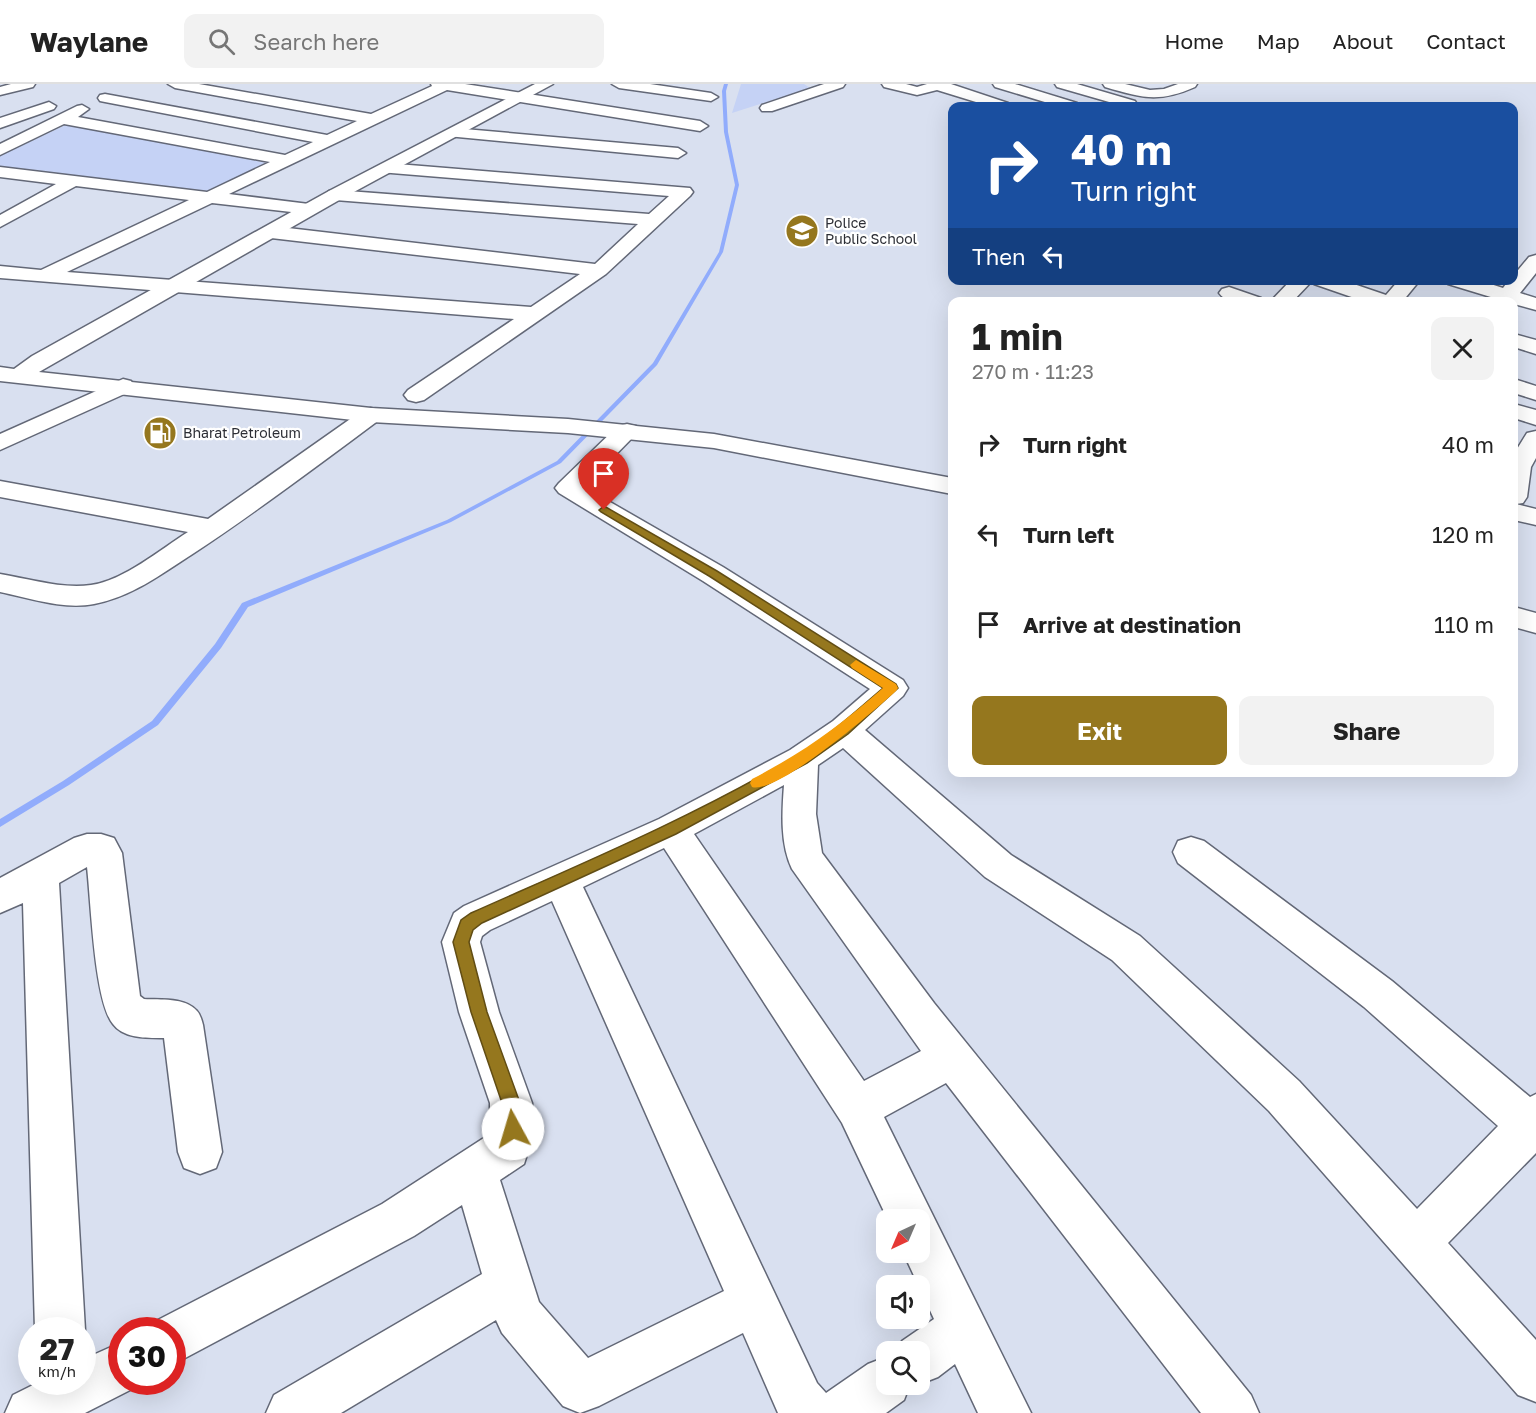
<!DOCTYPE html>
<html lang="en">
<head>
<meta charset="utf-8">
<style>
  body { margin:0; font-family:"Golos Text",sans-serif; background:#f2f2f2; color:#222; height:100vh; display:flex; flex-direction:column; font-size:22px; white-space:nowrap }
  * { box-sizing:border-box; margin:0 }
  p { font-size:20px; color:#767676 }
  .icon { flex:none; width:33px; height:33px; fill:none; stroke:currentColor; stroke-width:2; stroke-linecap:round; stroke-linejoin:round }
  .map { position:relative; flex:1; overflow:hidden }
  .panel { position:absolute; left:948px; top:213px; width:570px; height:480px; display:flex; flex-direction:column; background:#fff; border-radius:12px; box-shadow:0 6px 24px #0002 }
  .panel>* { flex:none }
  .hud { position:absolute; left:948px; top:18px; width:570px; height:183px; border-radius:12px; box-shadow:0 6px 24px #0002; background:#1a4fa0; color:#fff; overflow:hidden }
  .needle { width:39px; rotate:224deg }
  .fabs { position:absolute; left:876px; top:1125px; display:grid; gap:12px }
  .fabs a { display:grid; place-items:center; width:54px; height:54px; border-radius:12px; background:#fff; box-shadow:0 6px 24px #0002; font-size:30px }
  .speed { position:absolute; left:18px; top:1233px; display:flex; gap:12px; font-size:30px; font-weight:700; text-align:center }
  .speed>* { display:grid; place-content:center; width:78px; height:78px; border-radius:50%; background:#fff; box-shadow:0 6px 24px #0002; line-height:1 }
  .speed small { font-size:15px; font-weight:400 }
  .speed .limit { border:9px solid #d22; background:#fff; color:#111 }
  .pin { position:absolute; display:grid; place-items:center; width:51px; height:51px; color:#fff; margin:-62px -26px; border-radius:50% 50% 50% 0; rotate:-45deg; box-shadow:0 0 6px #0007 }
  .pin .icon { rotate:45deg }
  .me { position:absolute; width:66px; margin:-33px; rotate:354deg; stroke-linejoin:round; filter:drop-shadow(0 0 4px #0008) }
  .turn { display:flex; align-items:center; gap:21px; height:126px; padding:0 24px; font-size:27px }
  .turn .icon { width:78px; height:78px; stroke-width:2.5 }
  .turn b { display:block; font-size:42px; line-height:51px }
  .then { display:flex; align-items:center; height:57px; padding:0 24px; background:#0003; gap:12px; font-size:22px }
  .round { display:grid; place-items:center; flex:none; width:63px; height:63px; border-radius:12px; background:#f2f2f2 }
  .overview { display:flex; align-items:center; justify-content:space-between; height:102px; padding:0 24px }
  h1 { font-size:36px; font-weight:700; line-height:45px }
  .primary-button { display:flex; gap:12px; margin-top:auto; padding:12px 24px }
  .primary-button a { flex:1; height:69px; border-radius:12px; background:#95771e; color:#fff; font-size:24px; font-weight:700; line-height:69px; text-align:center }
  .primary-button a+a { background:#f2f2f2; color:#222 }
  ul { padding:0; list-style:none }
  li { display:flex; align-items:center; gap:18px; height:90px; padding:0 24px }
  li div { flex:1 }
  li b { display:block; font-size:22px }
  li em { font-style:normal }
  header { display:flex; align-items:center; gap:36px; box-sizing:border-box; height:84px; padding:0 30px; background:#fff; border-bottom:2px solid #e0e0e0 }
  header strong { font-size:28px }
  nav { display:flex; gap:33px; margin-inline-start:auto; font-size:21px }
  .search { width:420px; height:54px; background:#f2f2f2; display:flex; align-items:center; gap:15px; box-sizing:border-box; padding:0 21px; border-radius:12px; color:#767676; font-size:22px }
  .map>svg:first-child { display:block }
  .green { fill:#c5d2f5 }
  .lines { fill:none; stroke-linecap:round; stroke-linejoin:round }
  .stream { fill:#91acfc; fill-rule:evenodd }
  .minor-casing { stroke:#636877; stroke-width:3 }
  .major-casing { stroke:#636877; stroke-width:3 }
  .minor { fill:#fff; fill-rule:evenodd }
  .major { fill:#fff; fill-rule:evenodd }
  .route { fill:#95771e; stroke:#614d14; stroke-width:1.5 }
  .slow { fill:#f59e0b }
  .labels { text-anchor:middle; stroke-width:4.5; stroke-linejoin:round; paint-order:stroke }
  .far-poi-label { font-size:14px; fill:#2c2e35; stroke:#fff; text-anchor:start }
</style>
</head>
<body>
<header>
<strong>Waylane</strong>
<div class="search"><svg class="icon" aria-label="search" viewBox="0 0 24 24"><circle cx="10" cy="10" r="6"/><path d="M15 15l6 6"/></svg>Search here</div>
<nav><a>Home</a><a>Map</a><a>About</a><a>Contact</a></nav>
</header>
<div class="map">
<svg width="1536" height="1329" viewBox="0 0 1536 1329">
  <rect width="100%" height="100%" fill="#d9e0f0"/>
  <path class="green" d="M741,0H804L810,4L732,29Z
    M68,40L267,79L207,107L0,83V72Z"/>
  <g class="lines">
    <path class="stream" d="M724,0H728L726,7L728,48L739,101L723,168L657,281L561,379L451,438L248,523L221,564L158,641L69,701L0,743V735L63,697L152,637L215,560L242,519L447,436L557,377L653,279L719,168L735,101L724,48L722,7Z"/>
    <defs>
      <path id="minor" d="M11,0H35L33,3L0,11V3Z
        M168,0H199L371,30L432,2L431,0H465L700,37L708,42L700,47L447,6L229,110L309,120L315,121L318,125L315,129L309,130L212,119L67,188L531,223L580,190L271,154L264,152L262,148L264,144L271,142L595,180L638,140L335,116L329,115L326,111L329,107L335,106L649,130L669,112L379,88L377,84L385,79L690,104L693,108L690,112L606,190L424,316L416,318L408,316L404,311L408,306L514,235L0,194V182L41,186L189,116L76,102L0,143V131L56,100L0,93V83L207,108L270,78L64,40L0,71V60L77,22L82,21L89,25L78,33L285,71L313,58L105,18L100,17L98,14L100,11L105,10L327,51L357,37L175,4Z
        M612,0H650L711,9L718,13L711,17L619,4Z
        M824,0H845L843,3L772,27H762L760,24L762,21Z
        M882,0H906L917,3L927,0H951L1008,19L1010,22H989L937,6L917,11L884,3Z
        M993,0H1015L1077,19L1079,22H1058L995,3Z
        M1055,0H1077L1135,17L1137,20L1136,22H1123L1057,3Z
        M1103,0H1125L1150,6L1164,5L1178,0H1197L1195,3C1159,19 1142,14 1105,3Z
        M49,18L56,22L54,25L0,44V34Z
        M453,44L678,64L686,69L678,74L447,52L445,49Z
        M1536,171V189L1520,209L1536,214V226L1514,220V218H1492L1494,214L1448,200L1445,196H1478L1503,204L1509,196H1514V191L1529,173Z
        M1291,196H1342L1386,211L1399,196H1420L1402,218H1366L1314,200L1312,197L1292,218H1270Z
        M1229,203L1261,214L1264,218C1250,218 1228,222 1219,209L1222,205Z
        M1514,250L1536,256V270L1514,263Z
        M123,295L131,297L134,302L131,307L0,366V350Z
        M1514,295L1536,302V316L1514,309Z
        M1514,320L1536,326V341L1514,334Z
        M371,324L379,326L383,331L379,336C317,382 255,429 191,471C160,491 131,513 94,520C63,526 30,514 0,508V490C30,495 61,505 91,501C123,497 161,465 188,448L0,413V397L208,435L363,326Z
        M627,340L636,342L639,347L584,403L723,483L903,596L908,604L903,612L865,646L1011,771L1140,852L1299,997L1417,1125L1498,1042L1364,923L1178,779L1173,768L1178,757L1191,753L1204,757L1392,897L1530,1013L1536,1010V1069L1448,1159L1536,1256V1318L1518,1311L1269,1027L1112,876L985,793L843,664L818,681L816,730L822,769L934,919L1251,1311L1259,1329H1201L946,999L884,1033L1031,1329H978L955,1280L938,1293L920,1300V1268H898L902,1257L934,1235L903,1168H920V1136H888L842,1039L664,764L583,803L817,1299L826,1309L868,1280L886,1273V1300H910L904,1316L886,1329H778L743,1249L599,1322L580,1329L563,1322L502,1249L496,1236L341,1329H266L274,1311L482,1190L462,1121L414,1152L172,1281V1246H151L154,1238L382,1120L490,1050V1019L459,928L442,858L454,829L464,822L659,735L790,666L833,637L870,605L703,497L559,409L555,404L559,399L618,342ZM784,701C782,728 780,760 792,785L921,967L864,997L694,750ZM552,817L724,1207L588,1274L539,1218L500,1096L524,1080L535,1045L532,1019L499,928L480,858L482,852L490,846Z
        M1536,347V374L1531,383L1527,413L1523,419L1516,420L1536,425V441L1514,436V370L1527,349Z
        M87,750H101L114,754L122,769L140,912L144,915C160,916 185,913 197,927C200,930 202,937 203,941L222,1068L216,1084L200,1090L184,1084L178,1068L164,954C148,954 124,955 113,940C94,917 91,816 87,783L59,799L85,1246L82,1251V1246H35L23,819L0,829V794L74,754Z
        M122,1258V1298H141L140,1301L85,1329H5L13,1311L39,1298H82V1276Z"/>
      <path id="major" d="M535,0H553L341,115L39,288L371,324L568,335L714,350L952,394V410L714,364L568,349L371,338L0,297V283L14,285L32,272L329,107Z
        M1514,523L1536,529V549L1514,543Z"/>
    </defs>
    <use href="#minor" class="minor-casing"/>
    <use href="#major" class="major-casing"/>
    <use href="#minor" class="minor"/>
    <use href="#major" class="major"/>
  </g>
  <path class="route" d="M604,422L717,487L896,600L898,604L848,650L807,679L676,750L482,839L473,846L469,858L487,928L520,1019L522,1045L519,1051L513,1054L507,1051L502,1019L471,928L453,858L461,836L471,829C581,780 693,733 796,672C828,653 855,628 883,604L709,492L601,428L599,426Z"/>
  <path class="slow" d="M856,576L896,600L898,604L896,607C875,626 777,711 752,703L750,699L752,695C804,668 838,643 883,604L852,584L850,581Z"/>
  <defs>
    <symbol id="school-disc" viewBox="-11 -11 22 22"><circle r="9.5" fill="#95771e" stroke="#fff"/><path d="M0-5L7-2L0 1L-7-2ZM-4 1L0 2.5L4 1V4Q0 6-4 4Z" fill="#fff"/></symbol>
    <symbol id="fuel-disc" viewBox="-11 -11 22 22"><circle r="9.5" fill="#95771e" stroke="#fff"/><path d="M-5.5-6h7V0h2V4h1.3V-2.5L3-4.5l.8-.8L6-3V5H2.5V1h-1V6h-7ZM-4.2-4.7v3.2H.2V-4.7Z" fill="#fff"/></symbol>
  </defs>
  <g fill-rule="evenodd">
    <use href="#school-disc" x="783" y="128" width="38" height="38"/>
    <use href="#fuel-disc" x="141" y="330" width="38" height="38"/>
  </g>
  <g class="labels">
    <g class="far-poi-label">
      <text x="825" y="144">Police<tspan x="825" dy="16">Public School</tspan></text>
      <text x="183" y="354">Bharat Petroleum</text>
    </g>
  </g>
</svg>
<div class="fabs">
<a><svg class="needle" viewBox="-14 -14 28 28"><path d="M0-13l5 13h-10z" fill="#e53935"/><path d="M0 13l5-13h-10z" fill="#767676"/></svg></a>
<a><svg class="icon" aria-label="sound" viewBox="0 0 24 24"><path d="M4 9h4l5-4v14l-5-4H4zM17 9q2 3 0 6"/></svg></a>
<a><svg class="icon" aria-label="search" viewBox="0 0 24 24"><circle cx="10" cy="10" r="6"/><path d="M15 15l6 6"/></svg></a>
</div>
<div class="speed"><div>27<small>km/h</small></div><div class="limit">30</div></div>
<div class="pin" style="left:604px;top:426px;background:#d93025"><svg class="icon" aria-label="arrive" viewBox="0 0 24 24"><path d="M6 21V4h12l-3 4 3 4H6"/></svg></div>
<svg class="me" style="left:513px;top:1045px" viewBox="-20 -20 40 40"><circle r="19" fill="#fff"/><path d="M0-13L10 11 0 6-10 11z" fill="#95771e"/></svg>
<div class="hud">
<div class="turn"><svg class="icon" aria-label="right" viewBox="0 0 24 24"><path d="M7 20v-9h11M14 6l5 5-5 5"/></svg><div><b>40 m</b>Turn right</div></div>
<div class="then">Then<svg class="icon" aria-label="left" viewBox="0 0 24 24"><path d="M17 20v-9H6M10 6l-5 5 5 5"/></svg></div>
</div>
<section class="panel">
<div class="overview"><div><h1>1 min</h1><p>270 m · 11:23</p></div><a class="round"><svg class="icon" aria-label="close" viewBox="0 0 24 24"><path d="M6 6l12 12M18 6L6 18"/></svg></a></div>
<ul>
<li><svg class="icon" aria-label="right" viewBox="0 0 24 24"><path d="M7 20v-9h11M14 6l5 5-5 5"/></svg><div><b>Turn right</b></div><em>40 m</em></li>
<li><svg class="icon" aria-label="left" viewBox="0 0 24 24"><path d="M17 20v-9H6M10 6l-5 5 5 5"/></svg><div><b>Turn left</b></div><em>120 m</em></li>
<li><svg class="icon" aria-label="arrive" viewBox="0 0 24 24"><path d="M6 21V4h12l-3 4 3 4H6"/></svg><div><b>Arrive at destination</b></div><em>110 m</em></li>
</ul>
<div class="primary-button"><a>Exit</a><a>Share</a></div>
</section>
</div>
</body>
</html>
